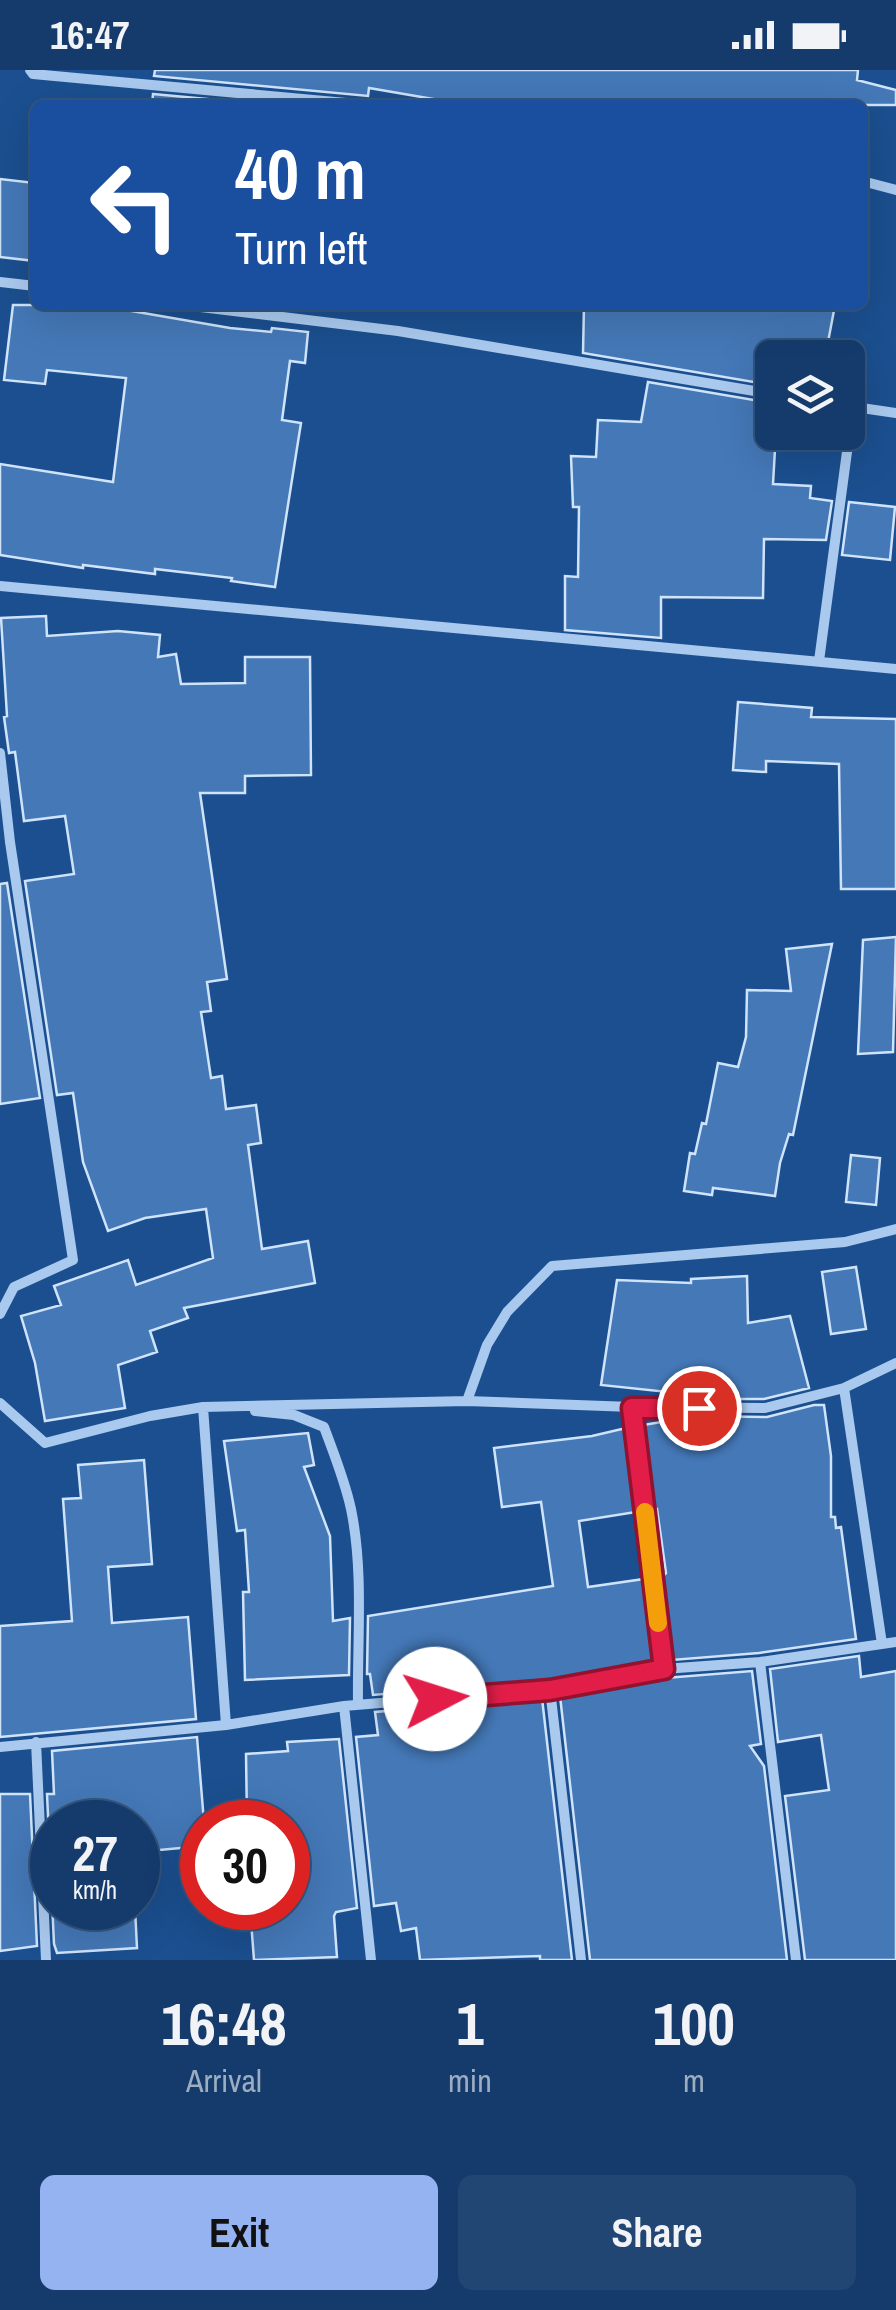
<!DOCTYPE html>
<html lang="en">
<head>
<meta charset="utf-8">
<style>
  body { margin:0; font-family:"Archivo Narrow",sans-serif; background:#214673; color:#f1f3f6; height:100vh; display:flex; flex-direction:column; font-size:38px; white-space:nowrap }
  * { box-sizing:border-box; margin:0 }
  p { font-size:32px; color:#9dadc1 }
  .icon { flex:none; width:55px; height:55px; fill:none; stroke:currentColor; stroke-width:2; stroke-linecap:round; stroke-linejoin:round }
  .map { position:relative; height:1890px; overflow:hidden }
  .panel { display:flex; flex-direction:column; background:#143b6b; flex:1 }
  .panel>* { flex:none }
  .guide { position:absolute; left:30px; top:30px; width:838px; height:210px; border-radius:15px; box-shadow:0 10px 40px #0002,0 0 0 2px #33557e; background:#1a4fa0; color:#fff; overflow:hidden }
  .controls { position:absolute; left:755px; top:270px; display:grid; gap:20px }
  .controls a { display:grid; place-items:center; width:110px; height:110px; border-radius:15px; background:#143b6b; box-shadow:0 10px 40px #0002,0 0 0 2px #33557e; font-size:50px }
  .speed { position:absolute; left:30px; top:1730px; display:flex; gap:20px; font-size:50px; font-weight:700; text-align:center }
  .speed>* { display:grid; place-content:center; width:130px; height:130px; border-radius:50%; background:#143b6b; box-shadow:0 10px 40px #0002,0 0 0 2px #33557e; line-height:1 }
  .speed small { font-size:25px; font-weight:400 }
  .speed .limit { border:15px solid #d22; background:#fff; color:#111 }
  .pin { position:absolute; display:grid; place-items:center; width:85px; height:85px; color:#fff; margin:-42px; border:5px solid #fff; border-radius:50%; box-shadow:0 2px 10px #0007 }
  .me { position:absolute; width:110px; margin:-55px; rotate:85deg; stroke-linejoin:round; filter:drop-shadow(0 0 8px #0008) }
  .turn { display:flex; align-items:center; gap:35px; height:210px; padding:0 40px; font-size:45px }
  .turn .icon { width:130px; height:130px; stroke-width:2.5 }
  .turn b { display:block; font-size:70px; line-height:85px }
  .eta { display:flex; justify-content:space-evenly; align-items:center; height:170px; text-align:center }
  .eta b { font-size:60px; font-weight:700; line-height:70px }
  .button { display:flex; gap:20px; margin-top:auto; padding:20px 40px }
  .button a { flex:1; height:115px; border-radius:15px; background:#95b2f1; color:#111; font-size:40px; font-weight:700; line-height:115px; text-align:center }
  .button a+a { background:#214673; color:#f1f3f6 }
  .status { display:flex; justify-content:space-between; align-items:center; height:70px; padding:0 50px; background:#143b6b; direction:ltr }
  .status svg { height:28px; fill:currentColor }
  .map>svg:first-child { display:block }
  .building { fill:#4478b7; stroke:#cfe3fa; stroke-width:2.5 }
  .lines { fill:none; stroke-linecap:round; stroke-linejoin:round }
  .minor { stroke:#a9c9ee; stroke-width:10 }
  .route-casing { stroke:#92132f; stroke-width:25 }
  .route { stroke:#e11d48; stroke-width:18 }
  .slow { stroke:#f59e0b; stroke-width:18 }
</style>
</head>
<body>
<div class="status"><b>16:47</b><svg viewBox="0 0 49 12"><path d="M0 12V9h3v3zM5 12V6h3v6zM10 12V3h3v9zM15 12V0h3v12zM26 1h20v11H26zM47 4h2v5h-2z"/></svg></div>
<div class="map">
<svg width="896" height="1890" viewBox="0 0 896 1890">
  <rect width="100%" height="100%" fill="#1b4f8f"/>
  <path class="building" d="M155,0H858L857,10L896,20V35H468L369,18L368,26L154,6Z
    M153,24L273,35H152Z
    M0,109L35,113V191L0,187Z
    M13,235H97L230,258L271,262L272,258L308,262L305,293L290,291L282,350L301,353L275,517L231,511L232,508L155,499V504L83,495V498L0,485V394L113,412L126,308L47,300L45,314L4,310Z
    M584,235H835L825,288H772V315L583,283Z
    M648,312L772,333V362H776L773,414L811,416L810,428L832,431L826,470L764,469L763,528L661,527V568L565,560V506L578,507L579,437H573L571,386L596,387L598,350L641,352Z
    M849,432L895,437L890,490L842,485Z
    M46,546L47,566L118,561L160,565L158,587L176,584L181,614L245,613V587H310L311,705L245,706V723H200L227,909L207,912L211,941L201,942L211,1008L222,1006L226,1039L256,1035L261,1073L248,1075L262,1179L308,1171L315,1213L184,1238L188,1248L150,1261L157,1282L118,1295L125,1338L45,1351L35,1293L21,1246L61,1235L54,1216L128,1190L136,1215L213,1188L206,1139L145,1148L108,1161L83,1092L73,1023L57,1025L25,811L74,804L65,746L24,751L15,682L9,683L4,647L7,646L1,548Z
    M738,632L812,638L811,647L896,649V819H841L839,694L766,691V702L733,700Z
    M7,813L40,1028L0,1034V814Z
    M896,867L893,982L858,984L863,870Z
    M832,874L793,1065L789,1064L780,1093L775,1126L713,1118L712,1125L684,1121L690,1083L695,1084L702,1053L706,1054L718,993L738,997L746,967L747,920L791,921L786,879Z
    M851,1085L880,1088L876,1135L846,1132Z
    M856,1197L866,1259L831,1264L822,1202Z
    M747,1206L748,1253L790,1246L809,1318L764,1329H734L601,1315L617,1210L691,1213V1209Z
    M814,1335H824L831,1386V1447H835L836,1458L841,1457L856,1569L759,1583L672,1590L662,1507L666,1503L657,1439L653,1440L643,1355L698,1346L767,1347Z
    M626,1358L636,1442L579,1451L588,1517L644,1509L654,1592L549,1610L373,1625L370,1604H367L368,1546L553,1516L541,1432L502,1437L494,1378L592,1366Z
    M308,1363L314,1395L304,1397L330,1466L333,1551L350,1548L349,1605L245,1610L243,1522H249L245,1460L237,1461L224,1371Z
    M144,1390L152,1494L108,1497L112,1553L188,1547L196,1649L0,1667V1556L72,1551L63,1429L81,1428L78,1395Z
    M859,1586L861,1607L896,1601V1890H805L785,1726L829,1720L821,1665L778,1672L770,1599Z
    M752,1601L761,1674L750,1676L764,1696L787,1890H590L560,1626L665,1608Z
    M542,1628L572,1890H540V1886L420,1890L416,1858L401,1861L396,1833L374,1836L356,1667L378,1665L375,1642Z
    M197,1667L204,1752L202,1776L138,1782V1752L134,1750L52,1752V1838H135L137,1878L57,1883L54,1874L47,1724H54L52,1681Z
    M339,1669L357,1838L336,1842L334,1846L337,1887L254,1890L250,1838H288V1750L247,1752L246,1684L288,1681L287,1672Z
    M0,1724H30L37,1876L0,1881Z"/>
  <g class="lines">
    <path class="minor" d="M30,0L33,4L368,35
      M862,111L896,120
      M0,212L35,216
      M184,235L398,261L772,324
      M848,336L896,343
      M0,516L896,599
      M819,591L853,337
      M0,683L10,772L73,1190L14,1217L0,1244
      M844,1318L882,1574
      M467,1331L487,1275L507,1242L552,1196L845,1172L896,1159
      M0,1333L45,1373L150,1346L203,1337L467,1331L632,1337L765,1338L844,1318L896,1293
      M203,1337L226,1655
      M632,1337L664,1599
      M255,1341L294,1345L324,1357C334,1384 345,1411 351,1439C364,1502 357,1571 358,1635
      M760,1592L796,1890
      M550,1619L581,1890
      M344,1636L371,1890
      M36,1672L46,1890
      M0,1677L226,1655L344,1636L550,1619L664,1599L760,1592L896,1572"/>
  </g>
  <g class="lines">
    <defs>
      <path id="route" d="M435,1629L550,1620L664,1599L632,1338H699"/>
    </defs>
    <use href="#route" class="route-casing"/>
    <use href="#route" class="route"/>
    <path class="slow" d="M645,1442L658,1553"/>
  </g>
</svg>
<div class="controls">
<a><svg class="icon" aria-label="layers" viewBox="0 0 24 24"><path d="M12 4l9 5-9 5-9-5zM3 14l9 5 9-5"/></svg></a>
</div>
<div class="speed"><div>27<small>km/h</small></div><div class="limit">30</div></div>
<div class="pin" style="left:699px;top:1338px;background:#d93025"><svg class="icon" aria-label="arrive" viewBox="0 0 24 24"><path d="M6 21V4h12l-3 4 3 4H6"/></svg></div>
<svg class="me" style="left:435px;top:1629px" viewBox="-20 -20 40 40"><circle r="19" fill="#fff"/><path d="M0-13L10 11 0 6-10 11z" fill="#e11d48"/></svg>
<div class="guide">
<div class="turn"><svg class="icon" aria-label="left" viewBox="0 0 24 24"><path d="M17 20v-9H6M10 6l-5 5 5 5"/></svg><div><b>40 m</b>Turn left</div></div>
</div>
</div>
<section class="panel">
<div class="eta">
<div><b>16:48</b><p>Arrival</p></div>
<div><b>1</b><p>min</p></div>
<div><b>100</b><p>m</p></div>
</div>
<div class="button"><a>Exit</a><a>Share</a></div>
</section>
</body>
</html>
